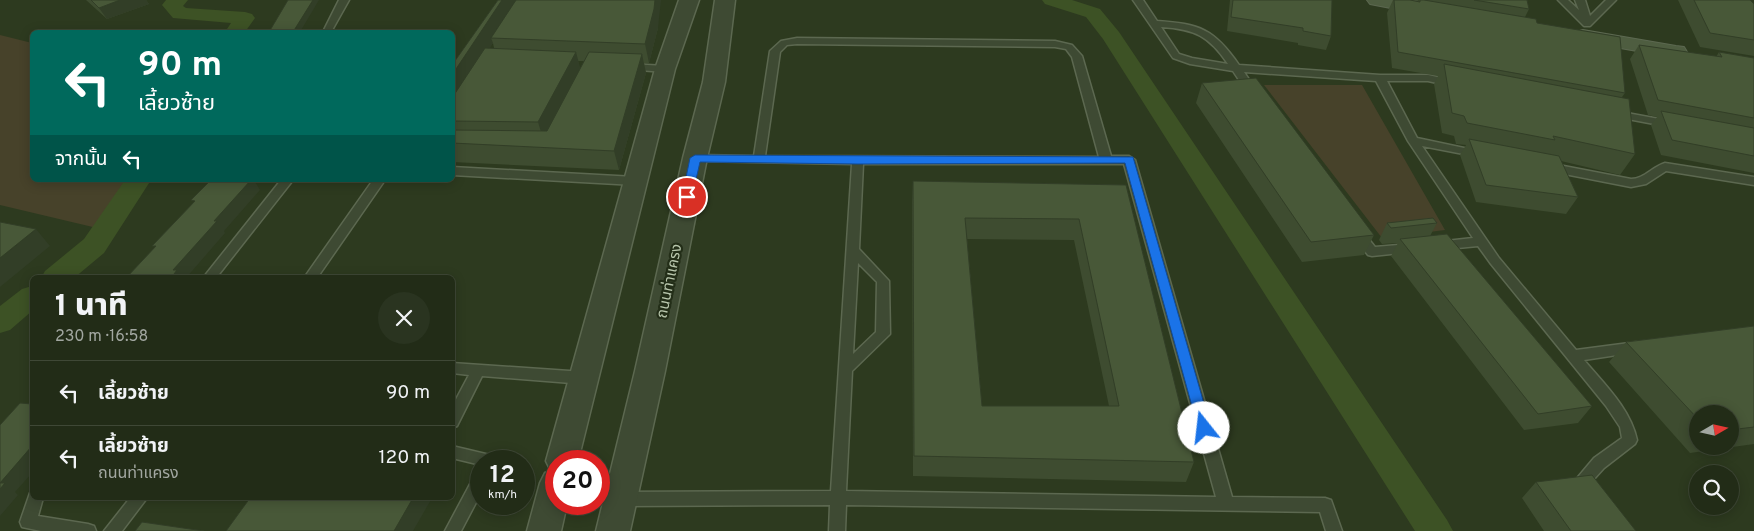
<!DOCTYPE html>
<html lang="th">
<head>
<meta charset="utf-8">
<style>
  body { margin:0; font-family:Overpass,"Noto Sans Thai",sans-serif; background:#2a3420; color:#f1f3f6; height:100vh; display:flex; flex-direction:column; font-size:19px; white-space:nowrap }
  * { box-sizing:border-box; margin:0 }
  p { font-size:16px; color:#a2a7a1 }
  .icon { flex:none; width:28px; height:28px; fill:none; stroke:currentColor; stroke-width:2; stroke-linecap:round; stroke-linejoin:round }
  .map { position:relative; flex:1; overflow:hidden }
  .sheet { position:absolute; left:30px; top:275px; width:425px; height:225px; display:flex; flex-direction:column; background:#222c17; border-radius:8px; box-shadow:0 2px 12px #0003,0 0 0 1px #3f4836 }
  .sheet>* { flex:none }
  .banner { position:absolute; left:30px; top:30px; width:425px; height:152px; border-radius:8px; box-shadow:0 2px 12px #0003,0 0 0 1px #3f4836; background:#00695c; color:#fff; overflow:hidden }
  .needle { width:32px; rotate:81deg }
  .controls { position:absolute; left:1689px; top:405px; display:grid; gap:10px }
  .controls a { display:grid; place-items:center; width:50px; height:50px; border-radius:50%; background:#222c17; box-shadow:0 2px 12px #0003,0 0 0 1px #3f4836; font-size:25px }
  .speed { position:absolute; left:470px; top:450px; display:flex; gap:10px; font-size:25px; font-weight:700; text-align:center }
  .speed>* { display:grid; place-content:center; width:65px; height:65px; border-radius:50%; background:#222c17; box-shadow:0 2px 12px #0003,0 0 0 1px #3f4836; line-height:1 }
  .speed small { font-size:12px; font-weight:400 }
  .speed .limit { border:8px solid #d22; background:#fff; color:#111 }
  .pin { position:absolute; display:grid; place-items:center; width:42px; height:42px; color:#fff; margin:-21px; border:2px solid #fff; border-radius:50%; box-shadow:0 1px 5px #0007 }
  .me { position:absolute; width:55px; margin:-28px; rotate:344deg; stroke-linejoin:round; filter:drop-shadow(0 0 4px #0008) }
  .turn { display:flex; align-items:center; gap:18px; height:105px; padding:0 25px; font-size:22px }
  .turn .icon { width:65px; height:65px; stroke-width:2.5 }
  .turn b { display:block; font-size:35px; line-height:42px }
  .then { display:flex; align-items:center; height:48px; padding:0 25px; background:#0003; gap:10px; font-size:19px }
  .round { display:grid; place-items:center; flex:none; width:52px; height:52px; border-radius:26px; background:#2a3420 }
  .head { display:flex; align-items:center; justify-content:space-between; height:85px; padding:0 25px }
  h1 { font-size:30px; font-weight:800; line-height:38px }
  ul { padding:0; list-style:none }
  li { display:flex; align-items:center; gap:15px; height:65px; padding:0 25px; border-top:1px solid #3f4836 }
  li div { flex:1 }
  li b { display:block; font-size:19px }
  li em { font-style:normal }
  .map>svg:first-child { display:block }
  .green { fill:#47422a }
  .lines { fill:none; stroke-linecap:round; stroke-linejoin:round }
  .canal { fill:#3d5225; fill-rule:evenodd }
  .lane-casing { stroke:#5c6850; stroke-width:3 }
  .street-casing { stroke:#5c6850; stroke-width:3 }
  .secondary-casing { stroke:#5c6850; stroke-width:2 }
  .lane { fill:#3e4a33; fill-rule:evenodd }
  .street { fill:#3e4a33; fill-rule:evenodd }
  .secondary { fill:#4e5d40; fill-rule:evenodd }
  .wall { fill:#3e4c30; fill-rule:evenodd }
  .shaded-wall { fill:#323e27 }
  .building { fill:#485838; stroke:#323e27; fill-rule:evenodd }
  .route { fill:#1a73e8; stroke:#114b97 }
  .labels { text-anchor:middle; stroke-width:4.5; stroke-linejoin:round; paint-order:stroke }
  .street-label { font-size:15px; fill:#b9c7ad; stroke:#232e18 }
</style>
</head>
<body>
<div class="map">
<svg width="1754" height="531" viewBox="0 0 1754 531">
  <rect width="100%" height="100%" fill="#2d3a1f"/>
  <path class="green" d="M0,35L32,43V180H126L97,228L0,205Z
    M1264,85H1362L1445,230L1382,238Z"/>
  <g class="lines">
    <path class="canal" d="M166,0H188L183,6L186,8L245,12L252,14L255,18L245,32H225L231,23L173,18L162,5Z
      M1042,0H1072L1100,9L1119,32L1447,520L1453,531H1415L1103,39L1086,17L1045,4Z
      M125,180H151L104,253L74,278H41L45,271L84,239Z
      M32,286V311L10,330L0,333V306L22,289Z"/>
    <defs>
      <path id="lane" d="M339,0H349L331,32H323Z
        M1133,0H1143L1157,21C1200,24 1214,29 1239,65L1380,75H1428L1455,81V85L1451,86L1428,81H1387L1417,138L1483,152L1485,154L1483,156L1479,157L1422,146L1499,258L1576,350L1637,342L1642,343L1644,347L1642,351L1637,352L1584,360C1604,384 1630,408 1637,440L1635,444L1604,468L1594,479L1598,490L1595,495L1590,497L1585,495L1578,477L1594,458L1622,438L1620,427L1606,406L1491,264L1478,246L1437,250L1433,249L1431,246L1433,243L1437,242L1473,238L1408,141L1376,81L1244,72L1258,93L1253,96L1249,95L1233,71L1190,64L1173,58ZM1161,27C1195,29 1209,36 1228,64L1192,58L1179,54Z
        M1558,0H1568L1579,10L1575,0H1585L1590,16L1606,0H1616L1590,26H1584Z
        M797,38L1055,41L1072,45L1082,56L1111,156H1129L1135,160L1232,497L1325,498L1331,500L1342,531H1326L1320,512L846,505L845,531H829L830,505L621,506L616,504L613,499L616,494L621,492L831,491L852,164L695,161L689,158L695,155L754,156L770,51L781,41ZM797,44L1055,47L1066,49L1072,57L1099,157L765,156L780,52L787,45ZM863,164H1124L1216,497L846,491L852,371L890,334L889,281L859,249ZM858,263L877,282L876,332L853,354Z
        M630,64L665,66L670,69L665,72L626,69L625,67Z
        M1616,111L1670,121L1675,124L1670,127L1612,116L1611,114Z
        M1548,163L1631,179C1644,179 1652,167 1665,163L1754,177V185L1666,171L1646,184L1631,187L1544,170L1542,167Z
        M452,167L635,177L641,181L635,185L452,175Z
        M281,180H293L216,278H203Z
        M373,180H385L317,278H304Z
        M1359,231L1363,232L1375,247L1410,244L1416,248L1410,252L1372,256L1368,255L1353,235Z
        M452,363L584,372L589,374L591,378L589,382L584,384L482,376L457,426L452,428V407L469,375L452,373Z
        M452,446L490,455L495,456L498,461H481V465L452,458Z
        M481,471V493L461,531H445L476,473Z
        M32,492V498H43L38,516L88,524L94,526L96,531H41L22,527L20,522L30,493Z
        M130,498H147L122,531H104Z"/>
      <path id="street" d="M679,0H699L675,69L578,461H556V504H567L561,531H527L540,483L545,473L551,471L546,461L655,69Z
        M715,0H735L725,82L707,158L665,371L630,531H596L635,371L683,158L703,82Z"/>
      <path id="secondary" d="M1367,0H1410L1434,5L1437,9L1434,13L1427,15L1370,4Z
        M1583,30L1676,46L1684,47L1687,52L1684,57L1676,58L1576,40L1573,36L1576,32Z"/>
    </defs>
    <use href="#lane" class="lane-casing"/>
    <use href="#street" class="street-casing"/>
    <use href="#secondary" class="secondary-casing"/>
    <use href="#lane" class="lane"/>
    <use href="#street" class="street"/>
    <use href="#secondary" class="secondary"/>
  </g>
  <path class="wall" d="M86,0H146L149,4L107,19Z
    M498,0L658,28L649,63H644L646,73L619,170L452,162V65ZM493,43L494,48H489ZM578,61H585L580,69Z
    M1230,0H1332L1331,36L1326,50L1298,45V43L1227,31Z
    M1393,0H1410L1419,1V0H1527L1529,9L1525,17L1537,23L1625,93L1622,97L1635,154L1620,175L1561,161L1578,197L1566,214L1476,202L1460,155L1466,145L1456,144L1454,136L1442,133L1434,84L1438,76L1392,68L1387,13Z
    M1678,0H1750L1754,4V56L1700,47Z
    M1639,45L1716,57L1719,52L1754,58V173L1661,155L1651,125L1657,117L1648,115L1630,59Z
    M1202,83L1374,235L1364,255L1302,262L1196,103Z
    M913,181L1126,185L1194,462L1186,482L913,476L912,202ZM967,239L1074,240L1109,406H982Z
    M1387,223H1437L1430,236L1592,406L1578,423L1524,430L1391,256L1398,243L1382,244L1379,240Z
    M1754,326V444L1690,453L1609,362L1626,342ZM1698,414H1730V446H1698Z
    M1536,482L1636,531H1544L1522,498Z"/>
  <path class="shaded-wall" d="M120,0H146L149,4L107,19L99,8Z
    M313,0H319L300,32H293Z
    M502,0H520L491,38L493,43L452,105V75Z
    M655,0H661L658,28L649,63L645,44Z
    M576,52L581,71L544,142L538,122Z
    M642,54L646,73L619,170L614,151Z
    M251,180H254L260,190L224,231L225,233L186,278H171L173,270L214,221Z
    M36,229L50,246L0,287V258Z
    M32,446V473L15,492L18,495L0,516V483Z
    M413,498H432L413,531H394Z"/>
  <path class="building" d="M91,0H120L99,8Z
    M288,0H313L293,32H269Z
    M498,0H502L452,75V65Z
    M516,0H655L654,9L645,44L491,38Z
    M1233,0H1332L1331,36L1303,31V28L1231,17Z
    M1394,0H1410L1420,2V0H1424L1536,19L1537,23L1620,37L1625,93L1398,52Z
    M1474,0H1527L1529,9Z
    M1694,0H1750L1754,4V40L1710,33Z
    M1639,45L1722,57L1719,52L1754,58V118L1658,100Z
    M485,48L576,52L538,122L452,121V98Z
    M589,52L642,54L614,151L452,143V130L547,131Z
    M1444,64L1629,99L1635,154L1553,136L1555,140L1467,123L1464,116L1452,113Z
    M1256,78L1374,235L1311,242L1202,83Z
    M1661,111L1754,128V156L1672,140Z
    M1469,139L1559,156L1578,197L1486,185Z
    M211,180H251L214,221H217L173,270H177L171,278H126L156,246H152L195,201L191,200Z
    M913,181L1126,185L1194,462L914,456ZM965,218L1079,219L1119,406H982Z
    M1433,218L1437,223L1391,228L1387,223Z
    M0,222L36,229L0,258Z
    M1447,234L1592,406L1538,414L1400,239Z
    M1754,326V427L1730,430V414H1698V419L1626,342Z
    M20,403L32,404V446L0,483H5L0,489V425Z
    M1592,475L1636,531H1571L1536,482Z
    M250,498H413L394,531H226Z
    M142,522L204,531H135Z"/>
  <path class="route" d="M695,155L1133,157L1211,428L1209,432L1204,433L1200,432L1198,428L1125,163L858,164L700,162L692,197L687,201L682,197L690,158Z"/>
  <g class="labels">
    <g class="street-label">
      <text transform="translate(669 281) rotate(-78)" y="5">ถนนท่าแครง</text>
    </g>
  </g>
</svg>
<div class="controls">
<a><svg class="needle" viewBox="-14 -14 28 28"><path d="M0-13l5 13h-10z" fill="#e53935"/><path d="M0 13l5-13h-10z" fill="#a2a7a1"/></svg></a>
<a><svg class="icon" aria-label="search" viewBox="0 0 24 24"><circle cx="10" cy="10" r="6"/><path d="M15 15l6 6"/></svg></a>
</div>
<div class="speed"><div>12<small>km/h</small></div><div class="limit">20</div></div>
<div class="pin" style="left:687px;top:197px;background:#d93025"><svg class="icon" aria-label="arrive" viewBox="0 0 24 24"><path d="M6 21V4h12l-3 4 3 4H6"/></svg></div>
<svg class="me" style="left:1204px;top:428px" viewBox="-20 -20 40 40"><circle r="19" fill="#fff"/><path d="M0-13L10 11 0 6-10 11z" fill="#1a73e8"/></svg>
<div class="banner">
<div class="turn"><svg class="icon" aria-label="left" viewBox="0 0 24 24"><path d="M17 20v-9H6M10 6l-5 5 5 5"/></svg><div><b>90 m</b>เลี้ยวซ้าย</div></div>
<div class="then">จากนั้น<svg class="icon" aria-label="left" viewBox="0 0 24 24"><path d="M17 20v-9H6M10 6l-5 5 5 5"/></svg></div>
</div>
<section class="sheet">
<div class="head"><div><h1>1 นาที</h1><p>230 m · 16:58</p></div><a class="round"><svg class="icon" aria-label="close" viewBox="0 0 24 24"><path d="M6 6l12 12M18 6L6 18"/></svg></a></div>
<ul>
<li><svg class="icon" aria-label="left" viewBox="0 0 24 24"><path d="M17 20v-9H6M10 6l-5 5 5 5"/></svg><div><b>เลี้ยวซ้าย</b></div><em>90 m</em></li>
<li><svg class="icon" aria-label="left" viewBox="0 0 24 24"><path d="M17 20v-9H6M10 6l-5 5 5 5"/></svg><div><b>เลี้ยวซ้าย</b><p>ถนนท่าแครง</p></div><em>120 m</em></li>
</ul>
</section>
</div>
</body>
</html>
